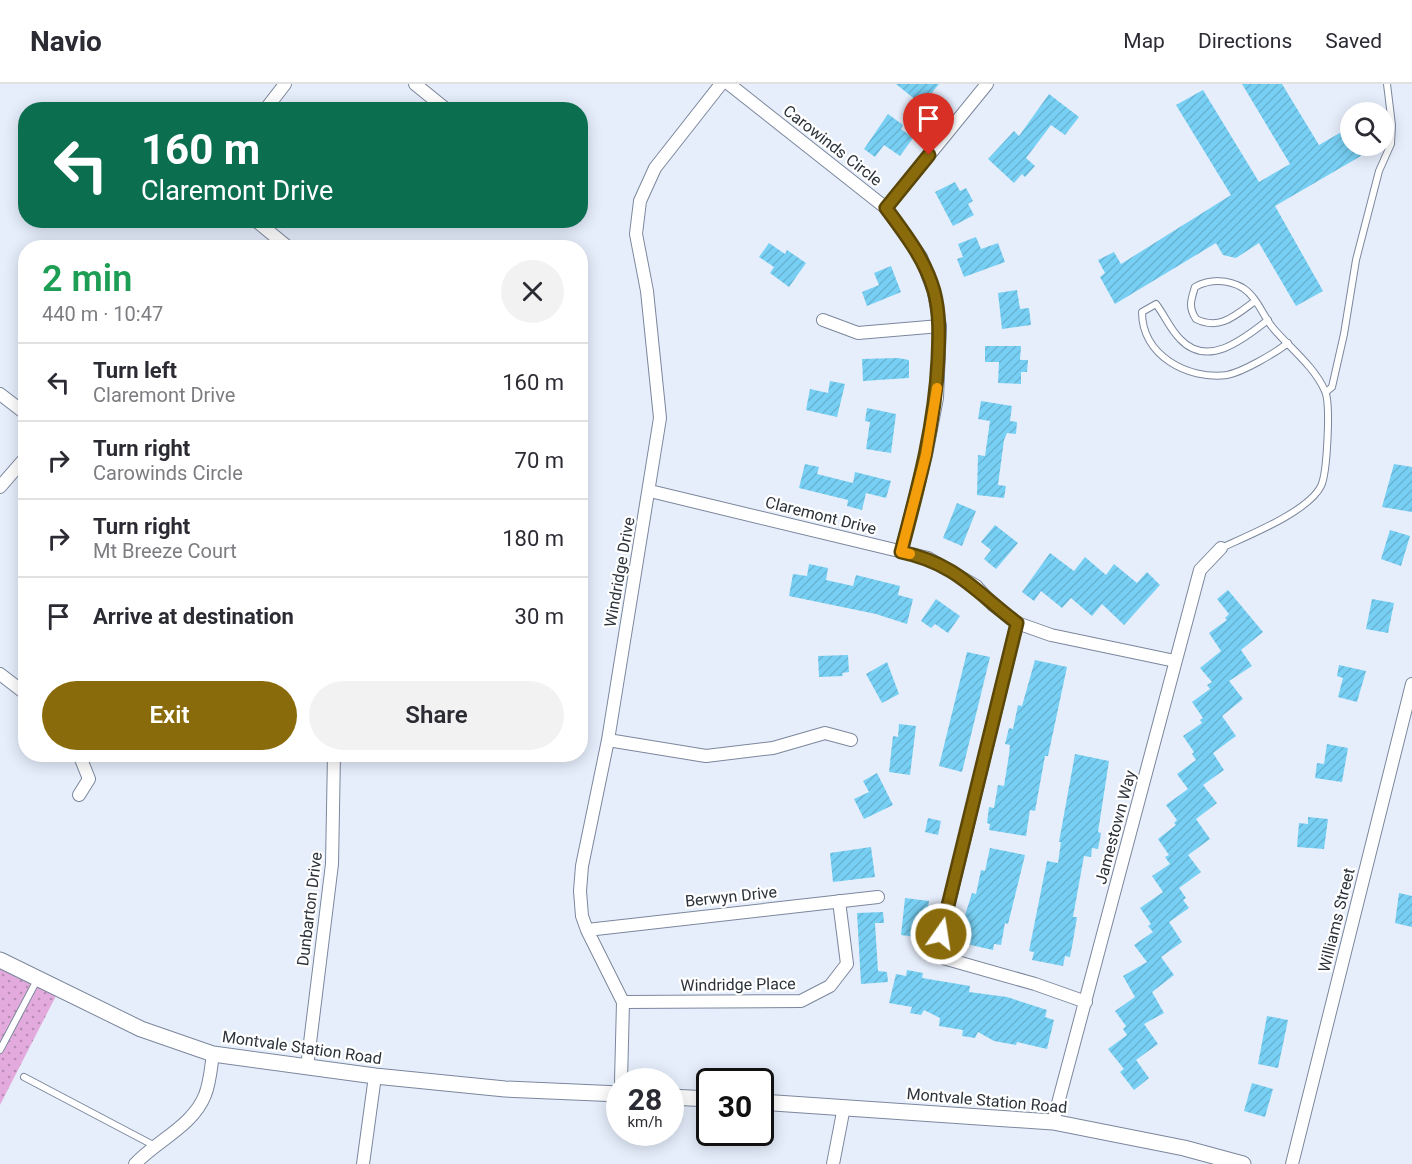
<!DOCTYPE html>
<html lang="en">
<head>
<meta charset="utf-8">
<style>
  body { margin:0; font-family:Roboto,sans-serif; background:#f2f2f3; color:#2b2b33; height:100vh; display:flex; flex-direction:column; font-size:22px; white-space:nowrap }
  * { box-sizing:border-box; margin:0 }
  p { font-size:20px; color:#7c7c81 }
  .icon { flex:none; width:33px; height:33px; fill:none; stroke:currentColor; stroke-width:2; stroke-linecap:round; stroke-linejoin:round }
  .map { position:relative; flex:1; overflow:hidden }
  .side { position:absolute; left:18px; top:156px; width:570px; height:522px; display:flex; flex-direction:column; background:#fff; border-radius:24px; box-shadow:0 3px 15px #0003 }
  .side>* { flex:none }
  .top-card { position:absolute; left:18px; top:18px; width:570px; height:126px; border-radius:24px; box-shadow:0 3px 15px #0003; background:#0b6e4f; color:#fff; overflow:hidden }
  .tools { position:absolute; left:1340px; top:18px; display:grid; gap:12px }
  .tools a { display:grid; place-items:center; width:54px; height:54px; border-radius:50%; background:#fff; box-shadow:0 3px 15px #0003; font-size:30px }
  .speed { position:absolute; left:606px; top:984px; display:flex; gap:12px; font-size:30px; font-weight:700; text-align:center }
  .speed>* { display:grid; place-content:center; width:78px; height:78px; border-radius:50%; background:#fff; box-shadow:0 3px 15px #0003; line-height:1 }
  .speed small { font-size:15px; font-weight:400 }
  .speed .limit { border:3px solid #111; border-radius:9px; background:#fff; color:#111 }
  .pin { position:absolute; display:grid; place-items:center; width:51px; height:51px; color:#fff; margin:-62px -26px; border-radius:50% 50% 50% 0; rotate:-45deg; box-shadow:0 0 6px #0007 }
  .pin .icon { rotate:45deg }
  .me { position:absolute; width:66px; margin:-33px; rotate:13deg; stroke-linejoin:round; filter:drop-shadow(0 0 4px #0008) }
  .turn { display:flex; align-items:center; gap:21px; height:126px; padding:0 24px; font-size:27px }
  .turn .icon { width:78px; height:78px; stroke-width:2.5 }
  .turn b { display:block; font-size:42px; line-height:51px }
  .round { display:grid; place-items:center; flex:none; width:63px; height:63px; border-radius:32px; background:#f2f2f3 }
  .headline { display:flex; align-items:center; justify-content:space-between; height:102px; padding:0 24px }
  h1 { font-size:36px; font-weight:600; line-height:45px; color:#1e9e55 }
  .action { display:flex; gap:12px; margin-top:auto; padding:12px 24px }
  .action a { flex:1; height:69px; border-radius:36px; background:#8a6b0b; color:#fff; font-size:24px; font-weight:600; line-height:69px; text-align:center }
  .action a+a { background:#f2f2f3; color:#2b2b33 }
  ul { padding:0; list-style:none }
  li { display:flex; align-items:center; gap:18px; height:78px; padding:0 24px; border-top:2px solid #e1e1e2 }
  li div { flex:1 }
  li b { display:block; font-size:22px }
  li em { font-style:normal }
  header { display:flex; align-items:center; gap:36px; box-sizing:border-box; height:84px; padding:0 30px; background:#fff; border-bottom:2px solid #e1e1e2 }
  header strong { font-size:28px }
  nav { display:flex; gap:33px; margin-inline-start:auto; font-size:21px }
  .map>svg:first-child { display:block }
  .grass { fill:url(#grass-dots) }
  .building { fill:url(#building-hatch) }
  .lines { fill:none; stroke-linecap:round; stroke-linejoin:round }
  .service-casing { stroke:#7b879c; stroke-width:8 }
  .minor-casing { stroke:#7b879c; stroke-width:14 }
  .tertiary-casing { stroke:#7b879c; stroke-width:17 }
  .service { stroke:#fff; stroke-width:6 }
  .minor { stroke:#fff; stroke-width:12 }
  .tertiary { stroke:#fff; stroke-width:15 }
  .route-casing { stroke:#5a4607; stroke-width:15 }
  .route { stroke:#8a6b0b; stroke-width:10 }
  .slow { stroke:#f59e0b; stroke-width:10 }
  .labels { text-anchor:middle; stroke-width:4.5; stroke-linejoin:round; paint-order:stroke }
  .street-label { font-size:16px; fill:#2c323a; stroke:#fff }
</style>
</head>
<body>
<header>
<strong>Navio</strong>
<nav><a>Map</a><a>Directions</a><a>Saved</a></nav>
</header>
<div class="map">
<svg width="1412" height="1080" viewBox="0 0 1412 1080">
  <defs>
    <pattern id="grass-dots" width="8" height="8" patternUnits="userSpaceOnUse" patternTransform="scale(1.5)"><rect width="8" height="8" fill="#e3abdd"/><path d="M2 2h.1M6 6h.1" fill="none" stroke="#b88cb4" stroke-width="1.8" stroke-linecap="round"/></pattern>
    <pattern id="building-hatch" width="6" height="6" patternUnits="userSpaceOnUse" patternTransform="scale(1.5)"><rect width="6" height="6" fill="#77d0f4"/><path d="M-1 1l2-2M0 6l6-6M5 7l2-2" fill="none" stroke="#67b3d2"/></pattern>
  </defs>
  <rect width="100%" height="100%" fill="#e6eefc"/>
  <path class="grass" d="M0,876L59,906L0,1021Z"/>
  <path class="building" d="M896,0H939L922,21Z
    M1242,0H1282L1319,61L1350,43V62H1378L1275,122L1323,207L1296,222L1259,159L1236,174L1223,171L1216,159L1115,220L1100,193L1105,189L1098,176L1114,168L1121,180L1231,111L1176,21L1203,6L1259,98L1290,80Z
    M1049,10L1079,33L1065,51L1051,41L1026,74L1035,82L1025,93L1022,90L1014,99L988,75L1014,47L1019,52Z
    M888,30L903,41L901,45L913,54L900,72L884,61L875,73L864,65Z
    M955,98L960,107L966,104L973,117L968,120L974,131L953,142L935,108Z
    M976,153L981,165L998,159L1005,178L964,193L957,175L963,173L958,160Z
    M769,159L785,170L787,166L806,179L789,203L770,189L774,183L759,173Z
    M891,182L901,208L867,222L862,208L879,201L874,189Z
    M1017,206L1020,225L1029,224L1031,241L1002,245L998,209Z
    M985,262H1021L1020,276H1028L1027,288H1021V300L998,299L999,278H985Z
    M898,274L909,276V294L863,297L862,275Z
    M830,297L845,300L837,333L806,326L810,305L828,309Z
    M981,317L1012,322L1010,337L1017,338L1016,350L1007,349L1004,356L998,401L1006,402L1004,414L977,411L978,371L985,372L990,337L978,335Z
    M867,324L896,330L891,369L866,365L870,338L865,337Z
    M805,380L819,383L817,390L853,399L855,388L891,397L886,414L866,409L862,426L847,422L848,416L799,404Z
    M1394,380L1412,383V428L1382,423Z
    M957,419L976,427L962,462L943,454Z
    M995,441L1018,459L996,485L984,475L991,466L981,458Z
    M1390,446L1410,452L1401,482L1381,475Z
    M1050,469L1074,487L1085,473L1106,491L1114,480L1137,499L1147,488L1160,501L1124,541L1102,520L1092,532L1071,514L1062,524L1041,507L1034,517L1022,508Z
    M809,480L828,484L826,496L853,502L856,491L900,502L898,511L913,515L907,540L876,530L789,512L793,490L807,492Z
    M1228,506L1263,548L1241,566L1252,582L1229,597L1243,615L1222,632L1236,652L1213,669L1224,686L1203,701L1217,719L1196,735L1210,755L1188,771L1201,788L1179,804L1186,814L1183,816L1189,824L1169,838L1182,858L1161,873L1174,891L1152,908L1164,929L1144,940L1158,960L1136,976L1149,994L1134,1006L1120,988L1124,985L1108,965L1127,951L1123,945L1126,942L1115,927L1135,913L1123,892L1147,878L1134,861L1153,848L1148,842L1151,840L1140,824L1163,808L1152,792L1170,780L1165,773L1169,771L1158,755L1176,741L1174,739L1177,736L1166,721L1188,705L1177,690L1196,676L1192,670L1194,668L1183,652L1202,639L1200,636L1203,634L1192,618L1210,605L1207,601L1212,598L1200,584L1221,567L1209,549L1227,536L1225,534L1229,530L1217,515Z
    M936,515L960,532L948,549L935,540L931,544L921,537Z
    M1372,515L1394,519L1388,549L1366,545Z
    M967,568L990,573L962,688L939,682Z
    M848,571L849,588L842,589L843,592L819,593L818,572Z
    M1035,576L1067,583L1048,672H1045L1035,727L1030,726L1026,752L989,746L990,740L987,739L989,723L994,724L998,701L1004,702L1009,671L1010,661L1005,660L1009,644L1013,645L1018,621L1022,622Z
    M887,578L899,610L882,619L866,590Z
    M1339,581L1366,587L1357,618L1338,613L1343,594L1337,592Z
    M899,640L916,642L910,691L889,688L893,652L898,653Z
    M1327,660L1348,664L1342,698L1315,694L1317,679L1324,680Z
    M1075,670L1109,677L1098,748L1101,749L1098,765L1092,764L1091,773L1084,772L1073,833H1077L1073,857L1070,873L1065,872L1063,882L1032,876L1034,868L1029,867L1047,777L1058,779L1061,758H1059Z
    M877,689L893,721L864,735L854,715L869,708L863,697Z
    M1308,733L1328,735L1324,765L1297,763L1299,739L1308,740Z
    M928,734L941,737L938,751L925,748Z
    M871,763L875,793L833,798L830,769Z
    M990,764L1025,771L1008,840L1005,839L1001,861L994,860L993,866L962,859L965,848L960,847L972,809L976,810L981,786L985,787Z
    M1399,809L1412,812V843L1395,839Z
    M905,814L929,817L924,854L901,851Z
    M883,828L884,839H875L878,887L887,888L888,898L861,900L857,829Z
    M907,886L923,889L922,894L970,902L969,908L1007,913L1047,926L1045,933L1054,936L1047,965L1017,958L1016,961L994,957L978,948L975,954L962,952L963,946L939,942L940,934L924,926L921,931L910,929L912,923L889,919L896,890L906,892Z
    M1267,932L1288,936L1278,984L1258,980Z
    M1252,999L1273,1005L1265,1033L1244,1027Z"/>
  <g class="lines">
    <defs>
      <path id="service" d="M1268,236C1245,254 1208,285 1180,255C1170,245 1165,232 1156,220L1142,228C1142,271 1187,296 1227,291C1243,288 1275,269 1288,259
        M1326,308L1332,303L1344,250L1356,176L1379,87L1391,60L1392,41L1387,0
        M1221,464C1247,452 1308,428 1321,402C1327,390 1331,320 1325,307C1314,282 1290,264 1273,244C1263,232 1257,213 1243,204C1228,195 1210,195 1195,203C1191,216 1188,223 1196,235C1220,247 1236,231 1255,217
        M0,966L37,896
        M24,993L155,1062"/>
      <path id="minor" d="M415,0L447,26
        M729,0L886,124L921,173L934,208L940,242L937,314L926,371L901,468
        M265,26L285,0
        M886,124L987,0
        M255,136L289,164
        M823,236L858,249L940,242
        M0,310L26,330
        M0,403L26,373
        M650,407L928,474L976,502L993,521L1017,539L1051,551L1175,577
        M1017,539L936,872L1035,900L1086,918
        M0,590L26,610
        M608,656L706,672L773,664L825,649L851,656
        M79,711L89,695L79,670
        M587,846L878,813
        M623,918L801,917L830,902L847,880L839,817
        M307,983L332,780L334,670
        M621,998L623,918L587,846L582,832L580,807L582,782L608,656L660,334L647,207L636,150L640,117L655,84L721,0
        M1053,1038L1200,486L1221,464
        M135,1080C156,1057 193,1042 205,1011C210,999 211,983 213,970
        M363,1080L375,992
        M833,1080L844,1023
        M1292,1080L1412,600"/>
      <path id="tertiary" d="M0,876L141,945L213,970L375,992L505,1005L620,1010
        M670,1013L710,1015
        M760,1018L1053,1038L1184,1064L1243,1080"/>
    </defs>
    <use href="#service" class="service-casing"/>
    <use href="#minor" class="minor-casing"/>
    <use href="#tertiary" class="tertiary-casing"/>
    <use href="#service" class="service"/>
    <use href="#minor" class="minor"/>
    <use href="#tertiary" class="tertiary"/>
  </g>
  <g class="lines">
    <defs>
      <path id="route" d="M929,71L886,124C905,150 925,175 934,207C940,229 939,252 938,275C935,342 918,404 901,468C955,479 975,507 1017,539L941,850"/>
    </defs>
    <use href="#route" class="route-casing"/>
    <use href="#route" class="route"/>
    <path class="slow" d="M910,470L901,468L926,371L937,304"/>
  </g>
  <g class="labels">
    <g class="street-label">
      <text transform="translate(833 61) rotate(38)" y="6">Carowinds Circle</text>
      <text transform="translate(821 431) rotate(14)" y="6">Claremont Drive</text>
      <text transform="translate(619 488) rotate(-80)" y="6">Windridge Drive</text>
      <text transform="translate(1115 743) rotate(-75)" y="6">Jamestown Way</text>
      <text transform="translate(731 812) rotate(-6)" y="6">Berwyn Drive</text>
      <text transform="translate(309 825) rotate(-83)" y="6">Dunbarton Drive</text>
      <text transform="translate(1336 836) rotate(-76)" y="6">Williams Street</text>
      <text transform="translate(738 900) rotate(-1)" y="6">Windridge Place</text>
      <text transform="translate(302 963) rotate(8)" y="6">Montvale Station Road</text>
      <text transform="translate(987 1016) rotate(5)" y="6">Montvale Station Road</text>
    </g>
  </g>
</svg>
<div class="tools">
<a><svg class="icon" aria-label="search" viewBox="0 0 24 24"><circle cx="10" cy="10" r="6"/><path d="M15 15l6 6"/></svg></a>
</div>
<div class="speed"><div>28<small>km/h</small></div><div class="limit">30</div></div>
<div class="pin" style="left:929px;top:71px;background:#d93025"><svg class="icon" aria-label="arrive" viewBox="0 0 24 24"><path d="M6 21V4h12l-3 4 3 4H6"/></svg></div>
<svg class="me" style="left:941px;top:850px" viewBox="-20 -20 40 40"><circle r="17" fill="#8a6b0b" stroke="#fff" stroke-width="3"/><path d="M0-11L8 9 0 5-8 9z" fill="#fff"/></svg>
<div class="top-card">
<div class="turn"><svg class="icon" aria-label="left" viewBox="0 0 24 24"><path d="M17 20v-9H6M10 6l-5 5 5 5"/></svg><div><b>160 m</b>Claremont Drive</div></div>
</div>
<section class="side">
<div class="headline"><div><h1>2 min</h1><p>440 m · 10:47</p></div><a class="round"><svg class="icon" aria-label="close" viewBox="0 0 24 24"><path d="M6 6l12 12M18 6L6 18"/></svg></a></div>
<ul>
<li><svg class="icon" aria-label="left" viewBox="0 0 24 24"><path d="M17 20v-9H6M10 6l-5 5 5 5"/></svg><div><b>Turn left</b><p>Claremont Drive</p></div><em>160 m</em></li>
<li><svg class="icon" aria-label="right" viewBox="0 0 24 24"><path d="M7 20v-9h11M14 6l5 5-5 5"/></svg><div><b>Turn right</b><p>Carowinds Circle</p></div><em>70 m</em></li>
<li><svg class="icon" aria-label="right" viewBox="0 0 24 24"><path d="M7 20v-9h11M14 6l5 5-5 5"/></svg><div><b>Turn right</b><p>Mt Breeze Court</p></div><em>180 m</em></li>
<li><svg class="icon" aria-label="arrive" viewBox="0 0 24 24"><path d="M6 21V4h12l-3 4 3 4H6"/></svg><div><b>Arrive at destination</b></div><em>30 m</em></li>
</ul>
<div class="action"><a>Exit</a><a>Share</a></div>
</section>
</div>
</body>
</html>
